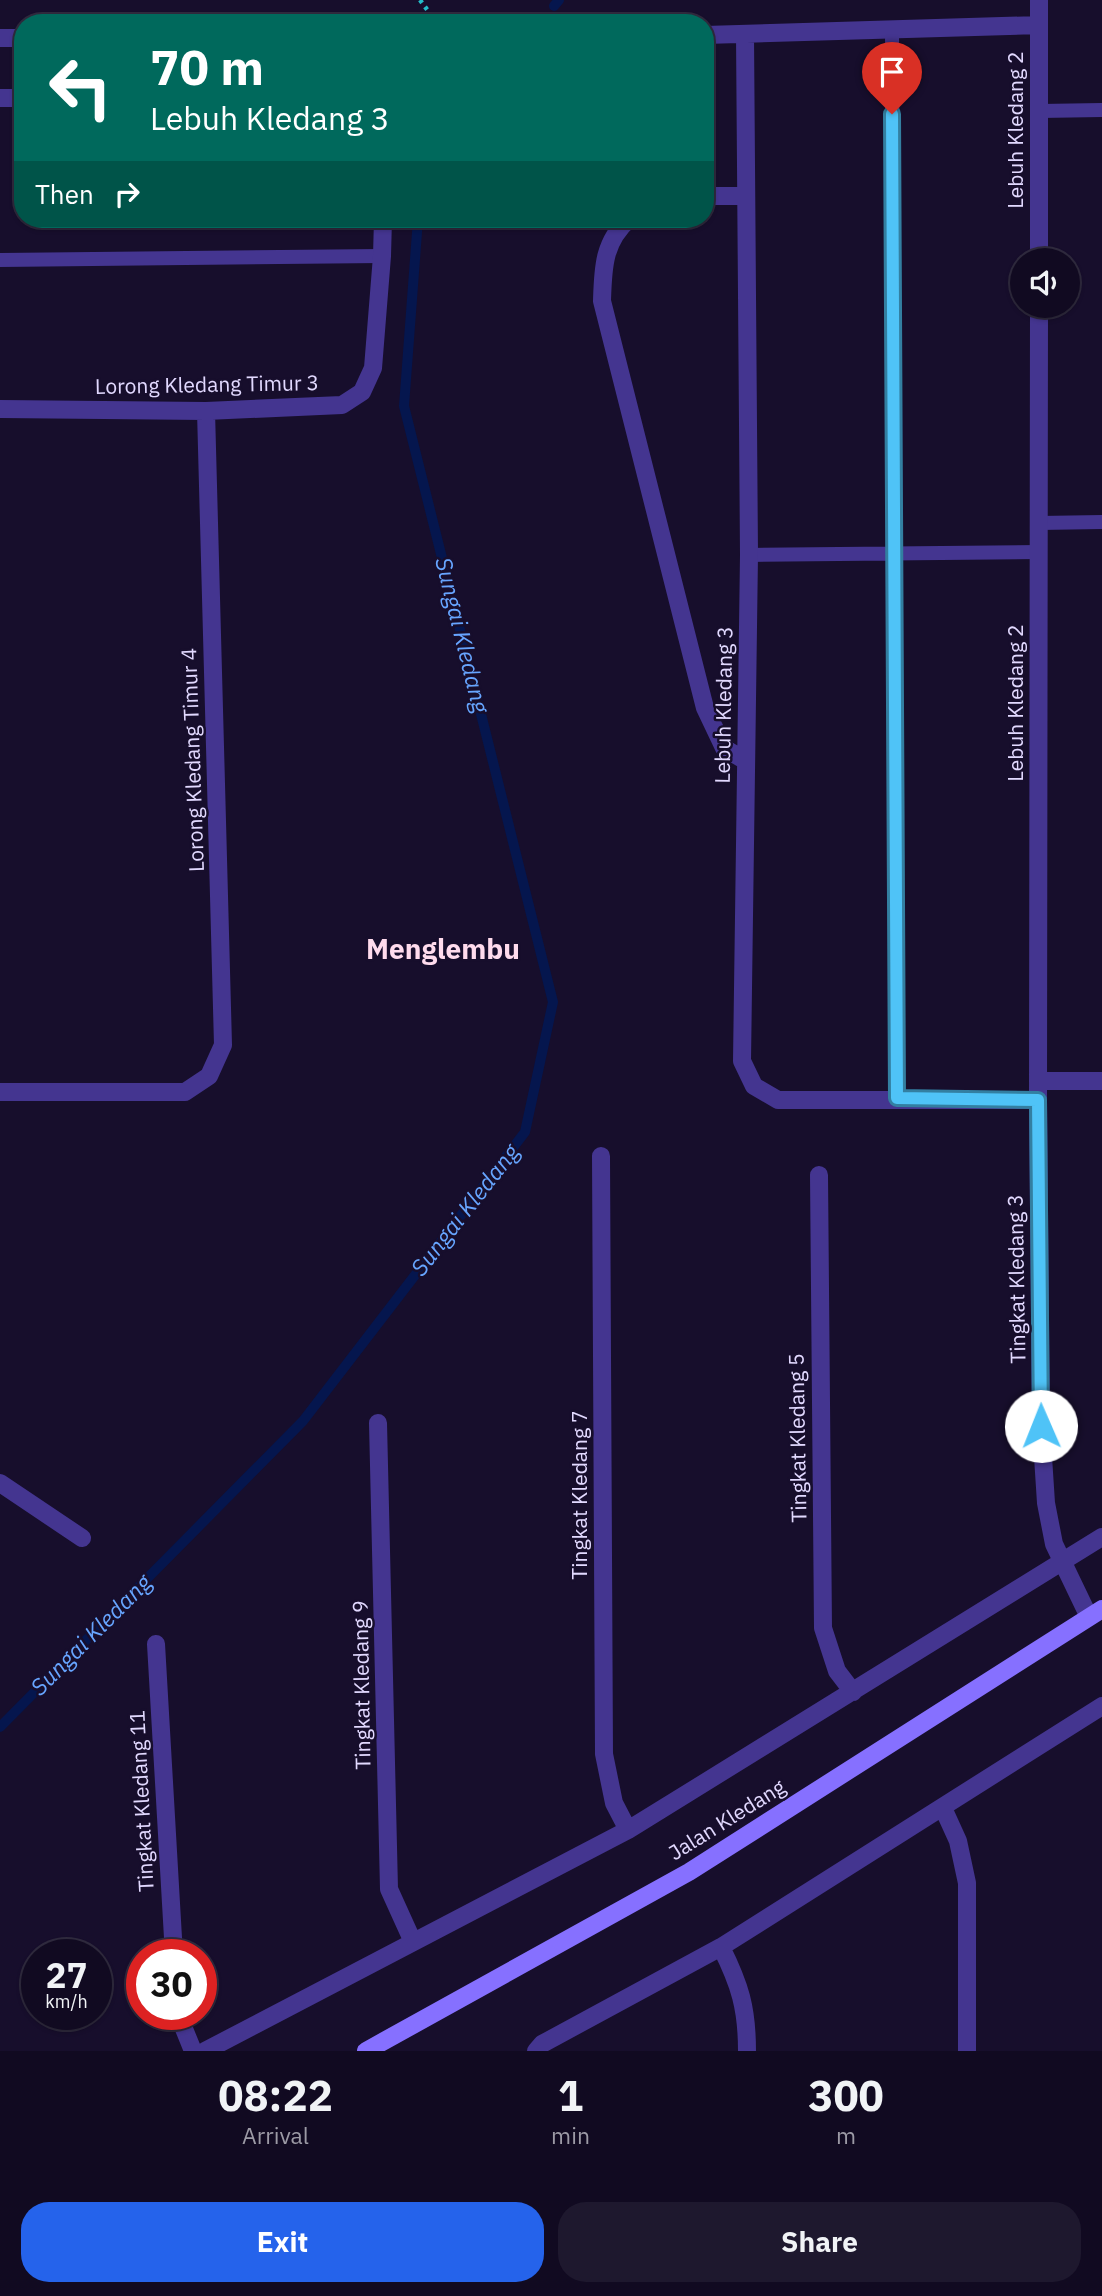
<!DOCTYPE html>
<html lang="en">
<head>
<meta charset="utf-8">
<style>
  body { margin:0; font-family:"IBM Plex Sans",sans-serif; background:#1e182e; color:#f1f3f6; height:100vh; display:flex; flex-direction:column; font-size:26px; white-space:nowrap }
  * { box-sizing:border-box; margin:0 }
  p { font-size:23px; color:#9c9aa5 }
  .icon { flex:none; width:38px; height:38px; fill:none; stroke:currentColor; stroke-width:2; stroke-linecap:round; stroke-linejoin:round }
  .map { position:relative; height:2051px; overflow:hidden }
  .side { display:flex; flex-direction:column; background:#110a21; flex:1 }
  .side>* { flex:none }
  .guide { position:absolute; left:14px; top:14px; width:700px; height:214px; border-radius:28px; box-shadow:0 2px 5px #0004,0 0 0 2px #302b3f; background:#00695c; color:#fff; overflow:hidden }
  .controls { position:absolute; left:1010px; top:248px; display:grid; gap:14px }
  .controls a { display:grid; place-items:center; width:70px; height:70px; border-radius:50%; background:#110a21; box-shadow:0 2px 5px #0004,0 0 0 2px #302b3f; font-size:35px }
  .speed { position:absolute; left:21px; top:1939px; display:flex; gap:14px; font-size:35px; font-weight:700; text-align:center }
  .speed>* { display:grid; place-content:center; width:91px; height:91px; border-radius:50%; background:#110a21; box-shadow:0 2px 5px #0004,0 0 0 2px #302b3f; line-height:1 }
  .speed small { font-size:18px; font-weight:400 }
  .speed .limit { border:10px solid #d22; background:#fff; color:#111 }
  .pin { position:absolute; display:grid; place-items:center; width:60px; height:60px; color:#fff; margin:-72px -30px; border-radius:50% 50% 50% 0; rotate:-45deg; box-shadow:0 0 7px #0007 }
  .pin .icon { rotate:45deg }
  .me { position:absolute; width:77px; margin:-38px; rotate:359deg; stroke-linejoin:round; filter:drop-shadow(0 0 5px #0008) }
  .turn { display:flex; align-items:center; gap:24px; height:147px; padding:0 21px; font-size:32px }
  .turn .icon { width:91px; height:91px; stroke-width:2.5 }
  .turn b { display:block; font-size:49px; line-height:60px }
  .then { display:flex; align-items:center; height:66px; padding:0 21px; background:#0003; gap:14px; font-size:26px }
  .eta { display:flex; justify-content:space-evenly; align-items:center; height:119px; text-align:center }
  .eta b { font-size:42px; font-weight:800; line-height:49px }
  .cta { display:flex; gap:14px; margin-top:auto; padding:14px 21px }
  .cta a { flex:1; height:80px; border-radius:28px; background:#2563eb; color:#fff; font-size:28px; font-weight:800; line-height:80px; text-align:center }
  .cta a+a { background:#1e182e; color:#f1f3f6 }
  .map>svg:first-child { display:block }
  .lines { fill:none; stroke-linecap:round; stroke-linejoin:round }
  .stream { stroke:#05164e; stroke-width:10 }
  .path { stroke:#23bdc9; stroke-width:4.5; stroke-dasharray:3.5 5; stroke-linecap:butt }
  .lane { stroke:#443590; stroke-width:14 }
  .street { stroke:#443590; stroke-width:18 }
  .secondary { stroke:#8670ff; stroke-width:18 }
  .route-casing { stroke:#337fa1; stroke-width:18 }
  .route { stroke:#4fc3f7; stroke-width:12 }
  .labels { text-anchor:middle; stroke-width:5; stroke-linejoin:round; paint-order:stroke }
  .street-label { font-size:21px; fill:#e2d9ff; stroke:#170e2c }
  .water-label { font-size:23px; font-style:italic; fill:#67a5ff; stroke:#170e2c }
  .district-label { font-size:28px; font-weight:bold; fill:#ffdbed; stroke:#170e2c }
</style>
</head>
<body>
<div class="map">
<svg width="1102" height="2051" viewBox="0 0 1102 2051">
  <rect width="100%" height="100%" fill="#170e2c"/>
  <g class="lines">
    <path class="stream" d="M554,6L559,0
      M0,1727L303,1421L525,1132L553,1002L404,406L418,219"/>
    <path class="path" d="M420,0L437,23"/>
    <path class="lane" d="M892,31L897,1098
      M1040,111L1102,110
      M0,260L382,256
      M1039,523L1102,522
      M749,555L1039,552"/>
    <path class="street" d="M1039,0V261
      M705,35L1039,25
      M745,35L749,555L742,1061L754,1086L778,1100H1038
      M0,38H23
      M0,98H23
      M705,196H746
      M629,219C603,242 603,269 602,301L705,708L724,748L746,761
      M1039,306L1038,1100L1041,1426L1046,1503L1054,1544L1089,1617
      M0,409L206,411L342,405L362,392L373,368L382,256L383,219
      M1038,1081H1102
      M0,1092H185L209,1076L223,1045L206,411
      M601,1156L604,1754L614,1803L628,1830
      M819,1175L823,1628L837,1671L853,1692
      M378,1423L389,1889L413,1942
      M0,1483L82,1538
      M156,1644L174,1955
      M943,1808L958,1841L967,1883V2051
      M721,1947C740,1985 747,2008 747,2051
      M178,2014L193,2051
      M205,2051L628,1830L1102,1537
      M536,2051L542,2044L721,1947L1102,1706"/>
    <path class="secondary" d="M366,2051L689,1872L1102,1609"/>
  </g>
  <g class="lines">
    <defs>
      <path id="route" d="M892,114L897,1098L1038,1100L1041,1426"/>
    </defs>
    <use href="#route" class="route-casing"/>
    <use href="#route" class="route"/>
  </g>
  <g class="labels">
    <g class="street-label">
      <text transform="translate(1016 130) rotate(-90)" y="7">Lebuh Kledang 2</text>
      <text transform="translate(207 385) rotate(-1)" y="7">Lorong Kledang Timur 3</text>
      <text transform="translate(1016 703) rotate(-90)" y="7">Lebuh Kledang 2</text>
      <text transform="translate(724 705) rotate(-89)" y="7">Lebuh Kledang 3</text>
      <text transform="translate(193 760) rotate(-92)" y="7">Lorong Kledang Timur 4</text>
      <text transform="translate(1017 1279) rotate(-91)" y="7">Tingkat Kledang 3</text>
      <text transform="translate(798 1438) rotate(-91)" y="7">Tingkat Kledang 5</text>
      <text transform="translate(580 1495) rotate(-90)" y="7">Tingkat Kledang 7</text>
      <text transform="translate(362 1685) rotate(-91)" y="7">Tingkat Kledang 9</text>
      <text transform="translate(142 1801) rotate(-93)" y="7">Tingkat Kledang 11</text>
      <text transform="translate(727 1820) rotate(-32)" y="7">Jalan Kledang</text>
    </g>
    <g class="water-label">
      <text transform="translate(462 635) rotate(76)" y="8">Sungai Kledang</text>
      <text transform="translate(465 1210) rotate(-52)" y="8">Sungai Kledang</text>
      <text transform="translate(91 1635) rotate(-45)" y="8">Sungai Kledang</text>
    </g>
    <g class="district-label">
      <text x="443" y="959">Menglembu</text>
    </g>
  </g>
</svg>
<div class="controls">
<a><svg class="icon" aria-label="sound" viewBox="0 0 24 24"><path d="M4 9h4l5-4v14l-5-4H4zM17 9q2 3 0 6"/></svg></a>
</div>
<div class="speed"><div>27<small>km/h</small></div><div class="limit">30</div></div>
<div class="pin" style="left:892px;top:114px;background:#d93025"><svg class="icon" aria-label="arrive" viewBox="0 0 24 24"><path d="M6 21V4h12l-3 4 3 4H6"/></svg></div>
<svg class="me" style="left:1041px;top:1426px" viewBox="-20 -20 40 40"><circle r="19" fill="#fff"/><path d="M0-13L10 11 0 6-10 11z" fill="#4fc3f7"/></svg>
<div class="guide">
<div class="turn"><svg class="icon" aria-label="left" viewBox="0 0 24 24"><path d="M17 20v-9H6M10 6l-5 5 5 5"/></svg><div><b>70 m</b>Lebuh Kledang 3</div></div>
<div class="then">Then<svg class="icon" aria-label="right" viewBox="0 0 24 24"><path d="M7 20v-9h11M14 6l5 5-5 5"/></svg></div>
</div>
</div>
<section class="side">
<div class="eta">
<div><b>08:22</b><p>Arrival</p></div>
<div><b>1</b><p>min</p></div>
<div><b>300</b><p>m</p></div>
</div>
<div class="cta"><a>Exit</a><a>Share</a></div>
</section>
</body>
</html>
